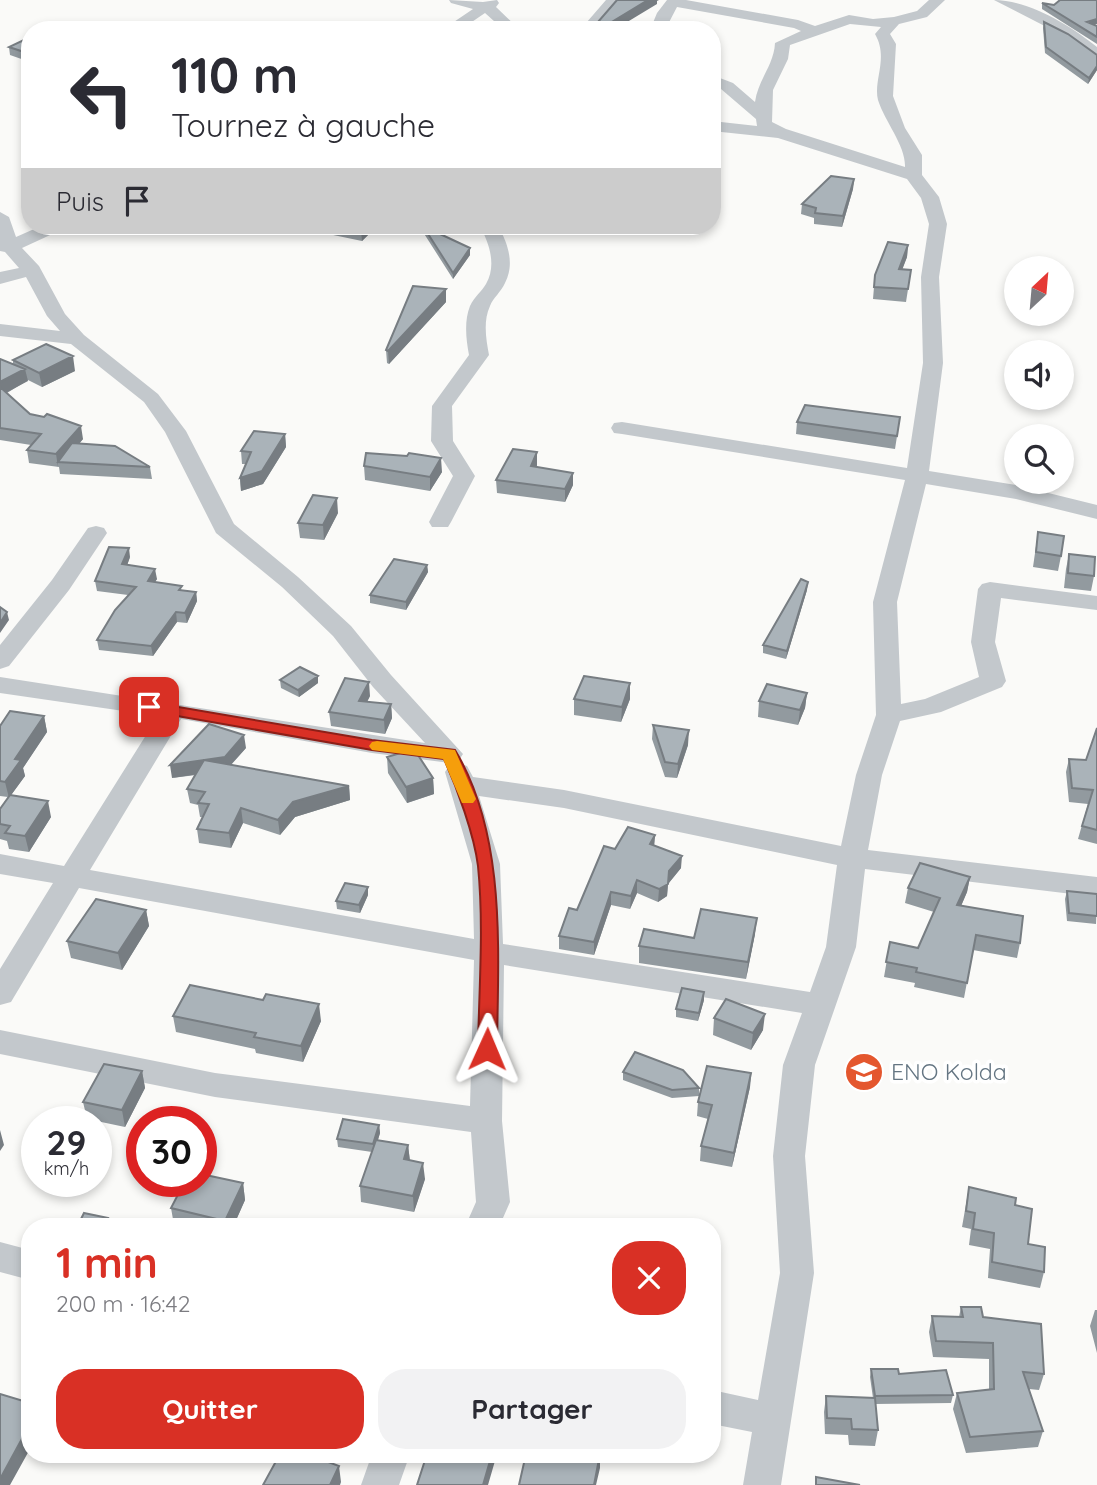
<!DOCTYPE html>
<html lang="fr">
<head>
<meta charset="utf-8">
<style>
  body { margin:0; font-family:Quicksand,sans-serif; background:#f2f2f3; color:#2b2b33; height:100vh; display:flex; flex-direction:column; font-size:26px; white-space:nowrap }
  * { box-sizing:border-box; margin:0 }
  p { font-size:23px; color:#7c7c81 }
  .icon { flex:none; width:38px; height:38px; fill:none; stroke:currentColor; stroke-width:2; stroke-linecap:round; stroke-linejoin:round }
  .map { position:relative; flex:1; overflow:hidden }
  .details { position:absolute; left:21px; top:1218px; width:700px; height:245px; display:flex; flex-direction:column; background:#fff; border-radius:28px; box-shadow:0 4px 10px #0003 }
  .details>* { flex:none }
  .hud { position:absolute; left:21px; top:21px; width:700px; height:214px; border-radius:28px; box-shadow:0 4px 10px #0003; background:#fff; color:#2b2b33; overflow:hidden }
  .needle { width:46px; rotate:26deg }
  .buttons { position:absolute; left:1004px; top:256px; display:grid; gap:14px }
  .buttons a { display:grid; place-items:center; width:70px; height:70px; border-radius:50%; background:#fff; box-shadow:0 4px 10px #0003; font-size:35px }
  .speed { position:absolute; left:21px; top:1106px; display:flex; gap:14px; font-size:35px; font-weight:700; text-align:center }
  .speed>* { display:grid; place-content:center; width:91px; height:91px; border-radius:50%; background:#fff; box-shadow:0 4px 10px #0003; line-height:1 }
  .speed small { font-size:18px; font-weight:400 }
  .speed .limit { border:10px solid #d22; background:#fff; color:#111 }
  .pin { position:absolute; display:grid; place-items:center; width:60px; height:60px; color:#fff; margin:-30px; border-radius:14px; box-shadow:0 4px 10px #0006 }
  .me { position:absolute; width:77px; margin:-38px; rotate:1deg; stroke-linejoin:round; filter:drop-shadow(0 0 5px #0008) }
  .turn { display:flex; align-items:center; gap:24px; height:147px; padding:0 35px; font-size:32px }
  .turn .icon { width:91px; height:91px; stroke-width:2.5 }
  .turn b { display:block; font-size:49px; line-height:60px }
  .then { display:flex; align-items:center; height:66px; padding:0 35px; background:#0003; gap:14px; font-size:26px }
  .round { display:grid; place-items:center; flex:none; width:74px; height:74px; border-radius:28px; background:#f2f2f3 }
  .summary { display:flex; align-items:center; justify-content:space-between; height:119px; padding:0 35px }
  h1 { font-size:42px; font-weight:700; line-height:52px; color:#d93025 }
  .action { display:flex; gap:14px; margin-top:auto; padding:14px 35px }
  .action a { flex:1; height:80px; border-radius:28px; background:#d93025; color:#fff; font-size:28px; font-weight:700; line-height:80px; text-align:center }
  .action a+a { background:#f2f2f3; color:#2b2b33 }
  .map>svg:first-child { display:block }
  .lines { fill:none; stroke-linecap:round; stroke-linejoin:round }
  .minor { fill:#c3c8cc; fill-rule:evenodd }
  .wall { fill:#929a9f }
  .shaded-wall { fill:#777d82 }
  .building { fill:#aab3b9; stroke:#777d82; stroke-width:2 }
  .route { fill:#d93025; stroke:#8d1f18; stroke-width:2 }
  .slow { fill:#f59e0b }
  .labels { text-anchor:middle; stroke-width:7; stroke-linejoin:round; paint-order:stroke }
  .near-poi-label { font-size:23px; fill:#657683; stroke:#fff; text-anchor:start }
</style>
</head>
<body>
<div class="map">
<svg width="1097" height="1485" viewBox="0 0 1097 1485">
  <rect width="100%" height="100%" fill="#fafaf8"/>
  <g class="lines">
    <path class="minor" d="M449,0L483,2L497,0L499,3L496,7L520,30H504L485,13L460,30H442L473,9L451,3Z
      M606,0H621L595,30H580Z
      M667,0H686L798,20L815,26L849,15L873,19L894,17L917,11L929,0H945L927,17L899,24L890,34L896,44L893,96L905,128L922,155V175L939,197L947,224L939,277L943,363L929,471L1016,485L1097,505V519L1016,499L926,484L897,602L901,704L925,699L979,677L971,642L978,589L982,584L990,582L1097,596V610L1001,598L995,642L1006,681L1002,687L941,712L900,721L882,775L868,850L1097,877V897L865,869L856,947L815,1065L805,1156L814,1273L781,1485H743L752,1432L712,1424V1390L758,1400L780,1273L773,1156L783,1065L802,1013L504,965L502,1121L510,1202L499,1227H465L476,1202L471,1132L215,1097L0,1054V1030L215,1073L470,1106L474,960L79,888L11,1002L0,1005V969L53,883L0,874V854L64,866L158,716L0,693V677L425,743L373,687L333,636L282,587L216,533L165,432L144,402L71,344L0,336V324L60,331L47,316L26,277L0,284V272L19,268L5,252L0,251V212L9,217L16,237L41,226H64L61,230L22,248L39,266L65,314L84,335L158,394L186,431L234,524L298,577L351,626L391,675L463,754L459,760L450,763L372,753L181,719L90,870L474,939L472,864L445,772L449,766L458,763L467,766L473,777L564,790L841,846L856,775L876,715L873,602L905,480L622,434L614,433L611,428L614,423L622,422L907,468L923,363L921,277L929,224L921,198L907,179L778,138L712,131V121L757,126L756,119L721,89L712,86V75L733,83L755,102C758,80 774,65 775,43L801,31L794,28L677,7L665,30H650L657,13ZM850,24L881,27L875,34C889,58 873,80 878,100C885,122 906,146 905,167L786,129L772,122L773,90L788,59L790,45ZM479,796L564,808L837,865L826,947L810,992L503,944L500,864Z
      M994,0C1029,0 1070,25 1097,47V59L1068,38Z
      M480,226H498C508,243 515,264 505,283C501,292 493,298 490,306C483,321 486,339 489,355L452,406L453,441L475,476L451,522L448,527H432L429,522L453,476L431,441L432,406L469,355C466,339 464,321 470,306C474,297 482,291 486,284C497,265 489,243 480,226Z
      M96,526L104,528L107,533L69,590L9,666L0,669V645L52,580L88,528Z
      M0,1242L30,1250V1280L0,1272Z
      M372,1454H410L399,1485H361Z"/>
  </g>
  <path class="wall" d="M1042,3L1054,5L1097,26V44L1042,9Z
    M1044,22L1097,55V70L1088,84L1045,53L1043,28Z
    M30,37V62L10,55L9,47Z
    M854,179L853,189L842,227L814,224V218L801,214L802,204Z
    M290,226H377L362,241Z
    M423,226L470,248V255L453,279L423,232Z
    M908,245L907,257L902,269L911,270L906,302L873,299L875,275Z
    M446,289V302L389,364L387,363L386,350Z
    M0,359L13,364V360L75,371L42,387L28,380L7,393L30,414L83,439L79,444L150,467L152,479L60,474L59,467L29,463L27,450L31,445L0,440Z
    M900,417L895,449L796,434L797,422Z
    M285,434L286,447L263,484L241,491L240,478L246,464H242L241,451Z
    M537,452V467L573,473V485L565,502L497,493L496,480Z
    M364,466L442,472L430,491L365,480Z
    M338,513L324,540L300,538L298,523Z
    M1038,532L1061,556L1058,571L1033,567Z
    M1069,554L1094,576L1091,591L1064,588L1066,569Z
    M130,557L127,565L157,579L155,582L182,590L196,592L197,601L187,623L177,622L153,656L99,650L97,640L128,595L97,591L95,581Z
    M427,565L428,572L406,610L370,603V595Z
    M807,590L786,659L763,653V645Z
    M318,676V683L299,697L281,688L280,680Z
    M807,693L805,708L798,725L758,717L759,701Z
    M370,696L367,702L391,704L392,718L385,734L331,726L329,712Z
    M574,699H630L621,722L574,715Z
    M44,716L47,732L23,768L25,776L11,795L51,817L29,852L9,849L7,841L0,839V809L8,797L0,796V726Z
    M653,725L688,745L677,778L665,777L652,739Z
    M1097,728V844L1078,839L1088,804L1069,802L1066,772L1069,759L1086,760Z
    M246,748L231,765L349,786L350,800L295,817L280,835L243,823L231,848L199,843L197,829L202,817H200L198,805L190,803L187,789L196,775L172,778Z
    M387,757L433,778L434,794L407,803L388,773Z
    M655,835L654,845L681,868L668,884L667,896L658,902L637,893L630,909L611,905L594,955L559,949V936L577,910L615,849Z
    M970,877L967,892L961,906L1020,943L1017,958L973,950L964,998L914,987L915,983L884,977L890,942L918,948L934,912L905,903L908,888Z
    M1067,891L1097,894L1096,924L1067,921L1065,899Z
    M368,895L360,913L337,909L336,901Z
    M146,910L149,926L122,970L71,958L67,941Z
    M755,934L746,979L639,963V946L694,938Z
    M704,1000L698,1021L676,1017V1009Z
    M173,1016L321,1021L303,1062L256,1053L255,1049L176,1032Z
    M714,1018L763,1030L751,1050L713,1035Z
    M142,1071L145,1088L125,1127L87,1119L83,1102Z
    M623,1072L699,1088V1096L672,1098L623,1080Z
    M751,1073L750,1087L732,1167L700,1161L701,1146L708,1119L697,1116L698,1102Z
    M379,1125L380,1133L378,1140L408,1145L410,1161L425,1179L414,1212L361,1202L360,1186L372,1152L338,1147L337,1139Z
    M243,1183L245,1200L233,1227H183L174,1225L171,1208Z
    M969,1187L1015,1205L1028,1244L1044,1272L1040,1288L988,1278L990,1249L969,1245L971,1229L962,1227Z
    M961,1307L983,1317L1044,1374L1039,1390L1029,1389L1043,1431L1038,1447L966,1453L953,1409L957,1393L989,1390V1359L933,1357L929,1332L932,1316L959,1317Z
    M1095,1310H1097V1353L1090,1326Z
    M871,1369L899,1374L953,1395L951,1403L875,1404L878,1430L875,1446L849,1445L848,1435L825,1434L824,1412L826,1396L873,1398L870,1377Z"/>
  <path class="shaded-wall" d="M648,0H659L657,1V4L614,30L602,28Z
    M1097,19V24L1086,28L1087,22Z
    M1097,66V70L1088,84L1089,78Z
    M854,179L853,189L842,227L843,216Z
    M366,226H377L362,241L361,230Z
    M908,245L907,257L898,281L899,269Z
    M470,248V255L453,279V273Z
    M446,289V302L389,364L388,351Z
    M73,356L75,371L42,387L39,373Z
    M25,369L28,381L0,396V382Z
    M81,426L83,439L63,462H58V467L56,454Z
    M285,434L286,447L263,484L241,491L240,478Z
    M537,452V465L531,479V466Z
    M441,458L442,472L430,491V477Z
    M573,473V485L565,502V489Z
    M337,498L338,513L324,540L323,525Z
    M129,548L130,557L124,574L122,564Z
    M427,565L428,572L406,610V602Z
    M155,569L157,579L149,590L148,581Z
    M808,582L807,590L786,659L787,651Z
    M196,592L197,601L187,623L185,613Z
    M7,612L9,620L0,633V623Z
    M176,612L177,622L153,656L151,646Z
    M318,676V683L299,697L298,690Z
    M369,682L370,696L360,715L359,701Z
    M630,683V699L621,722L622,707Z
    M807,693L805,708L798,725L800,710Z
    M391,704L392,718L385,734L384,720Z
    M44,716L47,732L23,768L25,776L9,798L5,782L15,759Z
    M689,730L688,745L677,778L678,764Z
    M244,735L246,748L226,770L172,778L170,765Z
    M433,778L434,794L407,803L406,787Z
    M349,786L350,800L295,817L280,835L278,820L293,802Z
    M48,801L51,817L29,852L25,836Z
    M241,808L243,823L231,848L229,833Z
    M655,835L654,848L650,844Z
    M682,856L681,868L668,884L667,896L658,902L659,889L669,871Z
    M970,877L967,892L955,920L957,905Z
    M637,880V893L630,909L631,896Z
    M368,887V895L360,913L359,905Z
    M611,892V905L594,955V942Z
    M146,910L149,926L122,970L118,953Z
    M757,918L755,934L746,979L748,962Z
    M704,992V1000L698,1021L699,1013Z
    M319,1004L321,1021L303,1062L301,1046Z
    M765,1014L763,1030L751,1050L753,1033Z
    M142,1071L145,1088L125,1127L122,1110Z
    M751,1073L750,1087L732,1167L734,1153Z
    M379,1125L380,1133L374,1152L373,1144Z
    M0,1130L4,1145L0,1151Z
    M408,1145L410,1162L404,1159Z
    M423,1163L425,1179L414,1212L413,1196Z
    M243,1183L245,1200L233,1227H226L225,1221Z
    M108,1218L110,1226L104,1227Z
    M30,1424V1449L10,1485H0V1479Z
    M492,1454H497L488,1485H483Z
    M600,1454V1468L596,1485H594Z
    M339,1466L341,1482L340,1485H330Z"/>
  <path class="building" d="M617,0H648L602,28L614,30H591Z
    M1060,0H1097V19L1087,22L1097,26V37L1042,3L1054,5Z
    M1044,22L1068,34L1097,55V66L1089,78L1046,47Z
    M30,37V54L9,47Z
    M831,176L854,179L843,216L815,213L816,208L802,204Z
    M339,226H366L361,230Z
    M423,226L470,248L453,273Z
    M888,242L908,245L899,269L911,270L908,289L874,287L875,275Z
    M413,286L446,289L388,351L386,350Z
    M46,344L73,356L39,373L13,360Z
    M0,359L25,369L0,382Z
    M0,387L30,414L44,417L47,414L81,426L56,454L27,450L41,434L0,428Z
    M805,405L900,417L897,436L797,422Z
    M254,431L285,434L262,471L240,478L251,452L241,451Z
    M72,443L115,446L150,467L58,462Z
    M513,449L537,452L531,466L573,473L565,489L496,480Z
    M366,453L407,456L409,453L441,458L430,477L364,466Z
    M313,495L337,498L323,525L298,523Z
    M1038,532L1064,536L1061,556L1036,552Z
    M109,547L129,548L122,564L155,569L148,581L182,586L179,590L196,592L185,613L176,612L151,646L97,640L115,610L136,587L95,581Z
    M1069,554L1095,557L1094,576L1068,573Z
    M394,559L427,565L406,602L370,595Z
    M801,579L808,582L787,651L763,645Z
    M0,607L7,612L0,623Z
    M300,667L318,676L298,690L280,680Z
    M584,676L630,683L622,707L574,699Z
    M345,678L369,682L359,701L391,704L384,720L329,712Z
    M767,684L807,693L800,710L759,701Z
    M10,711L44,716L15,759L21,760L5,782L0,781V726Z
    M209,724L244,735L225,757L170,765Z
    M653,725L689,730L678,764L665,762Z
    M1097,728V830L1082,826L1093,790L1072,788L1069,759L1086,760Z
    M414,749L433,778L406,787L387,757Z
    M204,760L349,786L293,802L278,820L241,808L229,833L197,829L209,804L198,803L205,792L187,789Z
    M10,795L48,801L25,836L5,833L10,826L0,824V809Z
    M628,827L655,835L650,844L682,856L669,871L668,884L659,889L637,880L631,896L611,892L594,942L559,936L569,908L577,910L604,846L615,849Z
    M920,863L970,877L957,905L1023,916L1020,943L976,935L967,983L916,972L917,968L886,962L890,942L918,948L940,898L908,888Z
    M345,883L368,887L359,905L336,901Z
    M1067,891L1097,894V916L1069,913Z
    M96,899L146,910L118,953L67,941Z
    M701,909L757,918L748,962L639,946L644,929L694,938Z
    M190,985L263,1000L266,994L319,1004L301,1046L254,1037L256,1033L173,1016Z
    M682,988L704,992L699,1013L676,1009Z
    M726,999L765,1014L753,1033L714,1018Z
    M635,1052L683,1070L699,1088L672,1090L623,1072Z
    M104,1064L142,1071L122,1110L83,1102Z
    M707,1066L751,1073L734,1153L701,1146L712,1105L698,1102Z
    M343,1119L379,1125L373,1144L337,1139Z
    M376,1140L408,1145L404,1159L423,1163L413,1196L360,1186Z
    M201,1174L243,1183L225,1221L171,1208L185,1181H201Z
    M969,1187L1016,1198L1015,1205L1032,1209L1028,1244L1045,1247L1044,1272L992,1262L994,1233L973,1229L975,1213L966,1211Z
    M84,1213L108,1218L104,1227H77Z
    M961,1307H981L983,1317L1041,1324L1044,1374L1023,1372L1043,1431L970,1437L957,1393L994,1389L993,1343L936,1341L932,1316L963,1317Z
    M871,1369H898L899,1374L946,1370L953,1395L875,1396Z
    M0,1394L30,1403V1424L0,1479Z
    M826,1396L875,1398L878,1430L852,1429L851,1419L827,1418Z
    M280,1454H307L339,1466L330,1485H263Z
    M427,1454H492L483,1485H417Z
    M526,1454H600L594,1485H519Z
    M816,1477L860,1485H816Z"/>
  <path class="route" d="M149,702L372,740L455,750C507,836 498,952 497,1049L494,1054L487,1056L481,1054L478,1049C479,988 484,926 478,866C474,834 457,788 444,759L372,750L143,710L141,707L143,703Z"/>
  <path class="slow" d="M377,741L455,750L476,799L473,803H462L443,759L372,750L369,746L372,742Z"/>
  <defs>
    <symbol id="university-disc" viewBox="-11 -11 22 22"><circle r="9.5" fill="#e4572e" stroke="#fff"/><path d="M0-5L7-2L0 1L-7-2ZM-4 1L0 2.5L4 1V4Q0 6-4 4Z" fill="#fff"/></symbol>
  </defs>
  <g fill-rule="evenodd">
    <use href="#university-disc" x="842" y="1050" width="44" height="44"/>
  </g>
  <g class="labels">
    <g class="near-poi-label">
      <text x="891" y="1080">ENO Kolda</text>
    </g>
  </g>
</svg>
<div class="buttons">
<a><svg class="needle" viewBox="-14 -14 28 28"><path d="M0-13l5 13h-10z" fill="#e53935"/><path d="M0 13l5-13h-10z" fill="#7c7c81"/></svg></a>
<a><svg class="icon" aria-label="sound" viewBox="0 0 24 24"><path d="M4 9h4l5-4v14l-5-4H4zM17 9q2 3 0 6"/></svg></a>
<a><svg class="icon" aria-label="search" viewBox="0 0 24 24"><circle cx="10" cy="10" r="6"/><path d="M15 15l6 6"/></svg></a>
</div>
<div class="speed"><div>29<small>km/h</small></div><div class="limit">30</div></div>
<div class="pin" style="left:149px;top:707px;background:#d93025"><svg class="icon" aria-label="arrive" viewBox="0 0 24 24"><path d="M6 21V4h12l-3 4 3 4H6"/></svg></div>
<svg class="me" style="left:487px;top:1049px" viewBox="-20 -20 40 40"><path d="M0-17L14 15 0 8-14 15z" fill="#d93025" stroke="#fff" stroke-width="4"/></svg>
<div class="hud">
<div class="turn"><svg class="icon" aria-label="left" viewBox="0 0 24 24"><path d="M17 20v-9H6M10 6l-5 5 5 5"/></svg><div><b>110 m</b>Tournez à gauche</div></div>
<div class="then">Puis<svg class="icon" aria-label="arrive" viewBox="0 0 24 24"><path d="M6 21V4h12l-3 4 3 4H6"/></svg></div>
</div>
<section class="details">
<div class="summary"><div><h1>1 min</h1><p>200 m · 16:42</p></div><a class="round" style="background:#d93025;color:#fff"><svg class="icon" aria-label="close" viewBox="0 0 24 24"><path d="M6 6l12 12M18 6L6 18"/></svg></a></div>
<div class="action"><a>Quitter</a><a>Partager</a></div>
</section>
</div>
</body>
</html>
